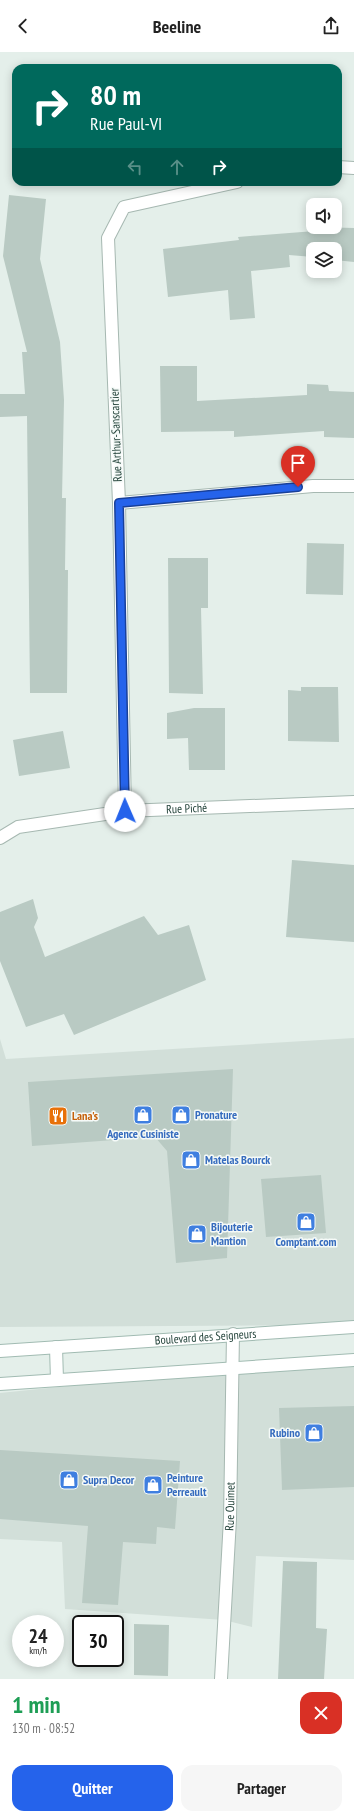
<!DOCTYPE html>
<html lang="fr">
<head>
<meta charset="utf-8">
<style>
  body { margin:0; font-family:"PT Sans Narrow",sans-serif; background:#f6f6f6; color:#222; height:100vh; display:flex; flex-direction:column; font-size:15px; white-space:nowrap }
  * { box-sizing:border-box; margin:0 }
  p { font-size:13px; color:#767676 }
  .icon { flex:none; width:22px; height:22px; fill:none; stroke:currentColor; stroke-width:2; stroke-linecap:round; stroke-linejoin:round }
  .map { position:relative; height:1627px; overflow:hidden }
  .drawer { display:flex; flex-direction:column; background:#fff; flex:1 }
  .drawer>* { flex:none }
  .guide { position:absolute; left:12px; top:12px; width:330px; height:122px; border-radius:12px; box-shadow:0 2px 10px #0003; background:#00695c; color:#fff; overflow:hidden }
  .controls { position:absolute; left:306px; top:146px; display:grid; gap:8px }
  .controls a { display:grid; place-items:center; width:36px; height:36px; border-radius:8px; background:#fff; box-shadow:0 2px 10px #0003; font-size:20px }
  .speed { position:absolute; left:12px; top:1563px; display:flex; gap:8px; font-size:20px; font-weight:700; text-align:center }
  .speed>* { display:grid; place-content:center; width:52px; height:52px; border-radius:50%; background:#fff; box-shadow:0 2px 10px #0003; line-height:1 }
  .speed small { font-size:10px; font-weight:400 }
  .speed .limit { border:2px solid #111; border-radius:6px; background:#fff; color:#111 }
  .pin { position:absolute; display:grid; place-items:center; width:34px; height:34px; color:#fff; margin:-41px -17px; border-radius:50% 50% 50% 0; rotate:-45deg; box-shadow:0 0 4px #0007 }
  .pin .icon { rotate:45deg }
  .me { position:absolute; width:44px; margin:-22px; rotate:359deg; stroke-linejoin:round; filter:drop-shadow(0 0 3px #0008) }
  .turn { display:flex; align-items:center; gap:14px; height:84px; padding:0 12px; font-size:18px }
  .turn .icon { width:52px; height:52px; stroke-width:2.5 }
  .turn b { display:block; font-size:28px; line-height:34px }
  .lanes { display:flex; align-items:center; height:38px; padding:0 12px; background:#0003; justify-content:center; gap:20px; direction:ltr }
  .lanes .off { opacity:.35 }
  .round { display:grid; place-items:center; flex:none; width:42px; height:42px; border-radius:12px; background:#f6f6f6 }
  .summary { display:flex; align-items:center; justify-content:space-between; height:68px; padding:0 12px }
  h1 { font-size:24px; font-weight:700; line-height:30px; color:#1e9e55 }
  .cta { display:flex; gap:8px; margin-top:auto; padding:8px 12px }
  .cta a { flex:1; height:46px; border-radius:12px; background:#2563eb; color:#fff; font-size:16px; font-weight:700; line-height:46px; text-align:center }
  .cta a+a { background:#f6f6f6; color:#222 }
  header { display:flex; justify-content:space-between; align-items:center; height:52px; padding:0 12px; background:#fff; font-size:18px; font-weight:700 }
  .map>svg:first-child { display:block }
  .built { fill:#d2dfd9 }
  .building { fill:#b9cac3 }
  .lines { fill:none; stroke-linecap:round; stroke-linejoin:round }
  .minor-casing { stroke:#a6b8b1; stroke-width:14 }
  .secondary-casing { stroke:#a1bbb2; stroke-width:14 }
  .minor { stroke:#fff; stroke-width:12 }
  .secondary { stroke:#fff; stroke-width:12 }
  .route-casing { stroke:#184099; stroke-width:10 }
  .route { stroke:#2563eb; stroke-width:7 }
  .labels { text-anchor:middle; stroke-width:3; stroke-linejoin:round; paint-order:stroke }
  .street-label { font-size:12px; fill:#224239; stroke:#f5faf8 }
  .shop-label { font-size:12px; font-weight:bold; fill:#366cbe; stroke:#f5faf8; text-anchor:start }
  .food-label { font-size:12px; font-weight:bold; fill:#c56008; stroke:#f5faf8; text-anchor:start }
</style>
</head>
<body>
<header><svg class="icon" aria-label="back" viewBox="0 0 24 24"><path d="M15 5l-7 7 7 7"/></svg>Beeline<svg class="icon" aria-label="share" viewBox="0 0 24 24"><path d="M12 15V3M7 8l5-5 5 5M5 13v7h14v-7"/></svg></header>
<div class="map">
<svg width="354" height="1627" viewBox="0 0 354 1627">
  <rect width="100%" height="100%" fill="#e4efea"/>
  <path class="built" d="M354,986V1273L0,1275V987L6,1007Z
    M354,1308V1508L256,1504L252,1575L224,1568L65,1557L62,1490L0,1487V1341L234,1317Z"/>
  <path class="building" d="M9,143L46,147L40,207L60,290L64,348L62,446H66L65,518H68L67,641H30L27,364L0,365V342H25L22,300H27L3,204Z
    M316,175L354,176V210L335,208V197H313V205L289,203L290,215L251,219L255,266L230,268L228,238L168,245L163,197L239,188L238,185L315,179Z
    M160,314H197V349L307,343V332L328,333L329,339L354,340V386L324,385V379L234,385V379L161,380Z
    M307,491L344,492L343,543L306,542Z
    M168,506H208V556H201L203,642L169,641Z
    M301,635H338L339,690L288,689V638L301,639Z
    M194,656H225V718H189L188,686L167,687V661Z
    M63,679L70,716L19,724L13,688Z
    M292,808L354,813V890L286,885Z
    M33,847L38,866L34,875L45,905L144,864L158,883L189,873L206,928L74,983L64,962L26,975L0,909V860Z
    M233,1017L227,1206L176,1211L167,1099L155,1085L32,1094L28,1030Z
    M321,1123L326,1181L266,1185L261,1127Z
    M354,1354V1435L282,1438L279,1356Z
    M0,1398L180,1409L175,1477L157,1475L156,1492L123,1490L118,1553L82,1551L88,1474L0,1467Z
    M283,1509L317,1510L316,1576L327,1577L324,1627H278Z
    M134,1572L169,1573L168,1624L134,1623Z"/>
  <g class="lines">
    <defs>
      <g id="minor">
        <path d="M338,115L354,116"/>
        <path d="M119,451L313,434H354"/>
        <path d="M125,759L119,451L108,186L124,155L237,130"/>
        <path id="s1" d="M0,786L18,775L125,759L354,750"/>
        <path id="s2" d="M221,1627L230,1467L233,1282"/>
      </g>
      <g id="secondary">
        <path d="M56,1295L57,1328"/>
        <path id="s3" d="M0,1299L354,1275"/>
        <path d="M0,1332L354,1308"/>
      </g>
    </defs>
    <use href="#minor" class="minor-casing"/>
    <use href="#secondary" class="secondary-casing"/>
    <use href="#minor" class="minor"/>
    <use href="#secondary" class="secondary"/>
  </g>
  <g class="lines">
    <defs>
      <path id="route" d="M125,759L119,451L298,435"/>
    </defs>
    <use href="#route" class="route-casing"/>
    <use href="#route" class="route"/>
  </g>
  <defs>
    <symbol id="shop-square" viewBox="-11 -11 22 22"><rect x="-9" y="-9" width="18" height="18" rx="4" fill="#3f7fe0" stroke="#f5faf8"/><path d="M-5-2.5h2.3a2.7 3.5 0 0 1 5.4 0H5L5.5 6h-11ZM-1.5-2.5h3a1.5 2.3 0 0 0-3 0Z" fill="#fff"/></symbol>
    <symbol id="restaurant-square" viewBox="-11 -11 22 22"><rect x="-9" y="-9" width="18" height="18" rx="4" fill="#e8710a" stroke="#f5faf8"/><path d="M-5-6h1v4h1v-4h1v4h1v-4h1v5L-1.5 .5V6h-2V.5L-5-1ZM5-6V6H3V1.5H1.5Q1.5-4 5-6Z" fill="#fff"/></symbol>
  </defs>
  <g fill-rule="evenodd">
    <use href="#shop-square" x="132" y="1052" width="22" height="22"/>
    <use href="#shop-square" x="170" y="1052" width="22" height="22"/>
    <use href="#restaurant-square" x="47" y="1053" width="22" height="22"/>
    <use href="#shop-square" x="180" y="1097" width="22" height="22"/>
    <use href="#shop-square" x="295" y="1159" width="22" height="22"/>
    <use href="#shop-square" x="186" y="1171" width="22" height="22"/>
    <use href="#shop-square" x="303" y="1370" width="22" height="22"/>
    <use href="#shop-square" x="58" y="1417" width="22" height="22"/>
    <use href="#shop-square" x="142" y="1422" width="22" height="22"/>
  </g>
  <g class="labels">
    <g class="street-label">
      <text transform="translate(116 383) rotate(-92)" y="4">Rue Arthur-Sanscartier</text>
      <text dy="4" stroke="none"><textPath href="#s1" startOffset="191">Rue Piché</textPath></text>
      <text dy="4" stroke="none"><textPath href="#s3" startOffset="206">Boulevard des Seigneurs</textPath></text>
      <text dy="4" stroke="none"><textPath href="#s2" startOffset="173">Rue Ouimet</textPath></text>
    </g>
    <g class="shop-label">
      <text x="195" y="1067">Pronature</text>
      <text x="143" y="1086" text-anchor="middle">Agence Cusiniste</text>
      <text x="205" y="1112">Matelas Bourck</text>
      <text x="211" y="1179">Bijouterie<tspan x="211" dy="14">Mantion</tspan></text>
      <text x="306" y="1194" text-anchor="middle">Comptant.com</text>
      <text x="300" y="1385" text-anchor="end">Rubino</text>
      <text x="167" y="1430">Peinture<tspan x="167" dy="14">Perreault</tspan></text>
      <text x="83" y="1432">Supra Decor</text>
    </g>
    <g class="food-label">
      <text x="72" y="1068">Lana's</text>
    </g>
  </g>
</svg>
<div class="controls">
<a><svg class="icon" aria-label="sound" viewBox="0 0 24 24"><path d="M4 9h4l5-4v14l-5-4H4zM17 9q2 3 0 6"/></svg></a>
<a><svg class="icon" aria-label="layers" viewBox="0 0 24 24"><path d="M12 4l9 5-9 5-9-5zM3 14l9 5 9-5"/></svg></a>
</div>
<div class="speed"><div>24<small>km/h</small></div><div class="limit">30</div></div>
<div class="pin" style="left:298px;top:435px;background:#d93025"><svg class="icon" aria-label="arrive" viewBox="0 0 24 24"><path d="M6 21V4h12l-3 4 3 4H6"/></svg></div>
<svg class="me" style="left:125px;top:759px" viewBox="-20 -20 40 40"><circle r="19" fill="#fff"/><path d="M0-13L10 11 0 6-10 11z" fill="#2563eb"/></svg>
<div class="guide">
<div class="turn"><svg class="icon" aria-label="right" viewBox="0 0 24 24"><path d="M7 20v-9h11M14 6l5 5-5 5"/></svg><div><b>80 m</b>Rue Paul-VI</div></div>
<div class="lanes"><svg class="icon off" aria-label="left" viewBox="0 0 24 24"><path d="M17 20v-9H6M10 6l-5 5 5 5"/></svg><svg class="icon off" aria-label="ahead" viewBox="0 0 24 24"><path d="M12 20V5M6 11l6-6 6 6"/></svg><svg class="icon" aria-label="right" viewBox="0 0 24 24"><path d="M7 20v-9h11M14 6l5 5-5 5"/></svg></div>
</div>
</div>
<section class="drawer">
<div class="summary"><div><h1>1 min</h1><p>130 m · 08:52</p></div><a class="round" style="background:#d93025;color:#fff"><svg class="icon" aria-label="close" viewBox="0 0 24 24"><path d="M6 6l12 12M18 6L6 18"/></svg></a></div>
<div class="cta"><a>Quitter</a><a>Partager</a></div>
</section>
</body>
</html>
